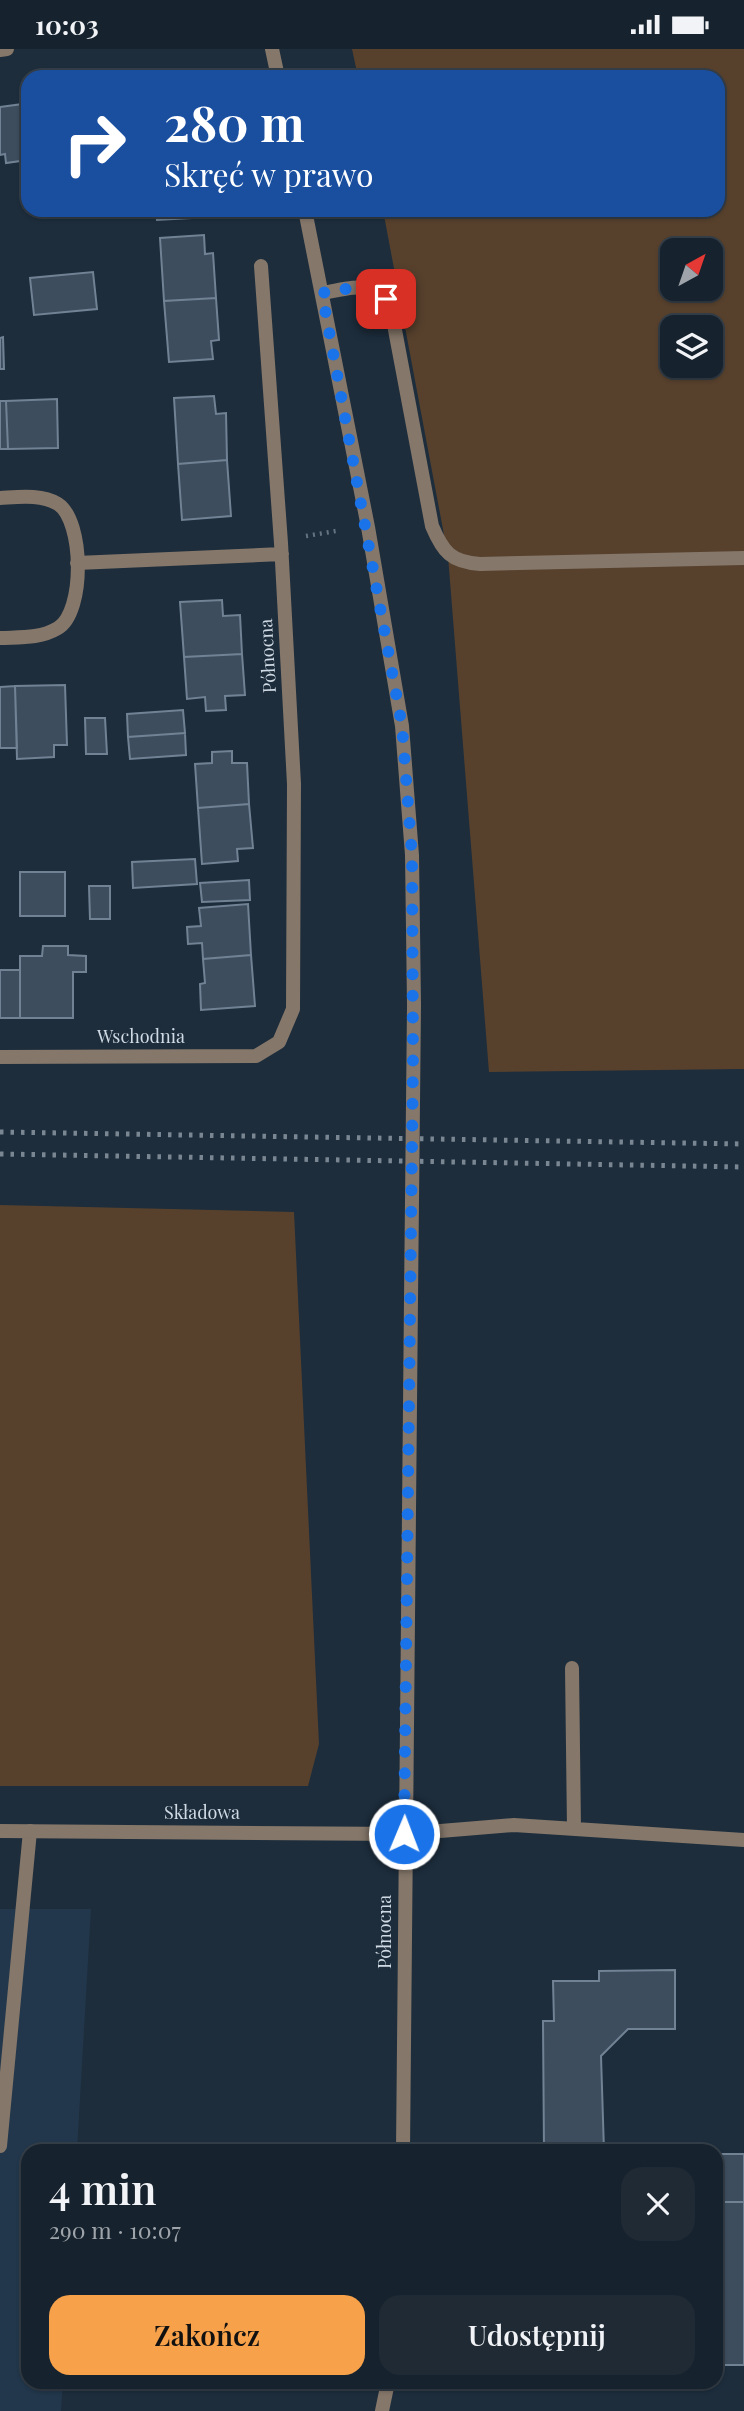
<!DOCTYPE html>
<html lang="pl">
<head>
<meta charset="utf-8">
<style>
  body { margin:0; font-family:"Playfair Display",serif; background:#1f2a35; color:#f1f3f6; height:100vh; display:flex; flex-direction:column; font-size:26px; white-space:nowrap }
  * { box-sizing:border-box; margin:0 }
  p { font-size:23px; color:#9ea4aa }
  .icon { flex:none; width:38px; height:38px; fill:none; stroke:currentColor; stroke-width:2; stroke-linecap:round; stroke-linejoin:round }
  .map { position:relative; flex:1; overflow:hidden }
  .side { position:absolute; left:21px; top:2095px; width:702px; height:245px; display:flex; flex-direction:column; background:#16222d; border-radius:21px; box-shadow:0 2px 5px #0004,0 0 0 2px #353f49 }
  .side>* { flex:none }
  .banner { position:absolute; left:21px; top:21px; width:704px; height:147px; border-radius:21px; box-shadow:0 2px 5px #0004,0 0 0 2px #353f49; background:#1a4fa0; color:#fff; overflow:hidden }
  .needle { width:46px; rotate:40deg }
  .buttons { position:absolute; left:660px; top:189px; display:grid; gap:14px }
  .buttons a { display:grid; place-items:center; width:63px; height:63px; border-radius:14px; background:#16222d; box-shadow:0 2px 5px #0004,0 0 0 2px #353f49; font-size:35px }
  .pin { position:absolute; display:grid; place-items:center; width:60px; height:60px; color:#fff; margin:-30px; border-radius:14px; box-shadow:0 4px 10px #0006 }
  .me { position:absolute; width:77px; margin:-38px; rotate:1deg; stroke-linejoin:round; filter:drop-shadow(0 0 5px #0008) }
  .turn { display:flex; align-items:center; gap:24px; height:147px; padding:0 28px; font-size:32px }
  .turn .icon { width:91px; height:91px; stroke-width:2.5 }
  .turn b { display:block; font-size:49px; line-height:60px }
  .round { display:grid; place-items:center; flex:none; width:74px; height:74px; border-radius:21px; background:#1f2a35 }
  .overview { display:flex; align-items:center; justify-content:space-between; height:119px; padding:0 28px }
  h1 { font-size:42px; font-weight:600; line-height:52px }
  .button { display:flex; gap:14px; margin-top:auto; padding:14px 28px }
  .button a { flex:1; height:80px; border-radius:21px; background:#f7a14a; color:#111; font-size:28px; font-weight:600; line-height:80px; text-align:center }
  .button a+a { background:#1f2a35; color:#f1f3f6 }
  .status { display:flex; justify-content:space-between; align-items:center; height:49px; padding:0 35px; background:#16222d; direction:ltr }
  .status svg { height:19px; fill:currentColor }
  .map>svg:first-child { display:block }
  .built { fill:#22374b }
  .green { fill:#57412d; fill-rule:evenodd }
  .building { fill:#3d4d5e; stroke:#708294; stroke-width:2 }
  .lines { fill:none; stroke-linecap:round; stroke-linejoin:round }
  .path { stroke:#657380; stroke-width:4.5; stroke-dasharray:2 5; stroke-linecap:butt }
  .service { stroke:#85776a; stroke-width:14 }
  .minor { stroke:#85776a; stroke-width:14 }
  .tertiary { stroke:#85776a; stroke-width:14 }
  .rail { stroke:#7a8793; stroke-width:5; stroke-dasharray:3.5 7; stroke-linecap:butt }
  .tertiary-bridge { stroke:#85776a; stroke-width:14 }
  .route { stroke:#1a73e8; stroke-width:12; stroke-dasharray:0 21.6 }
  .labels { text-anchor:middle; stroke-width:6; stroke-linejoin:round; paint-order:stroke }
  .street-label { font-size:18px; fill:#d0dae4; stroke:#1d2d3c }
</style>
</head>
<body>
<div class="status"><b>10:03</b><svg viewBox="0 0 49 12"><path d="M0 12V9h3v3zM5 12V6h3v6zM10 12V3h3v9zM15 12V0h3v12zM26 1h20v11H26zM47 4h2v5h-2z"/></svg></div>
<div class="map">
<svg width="744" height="2362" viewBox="0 0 744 2362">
  <rect width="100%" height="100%" fill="#1d2d3c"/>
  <path class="built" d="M0,1860H91L77,2102H28V2333H63L61,2362H0Z"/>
  <path class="green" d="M352,0H744V1020L489,1023L448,507L383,161H718V28H358ZM672,201H710V240H672ZM672,278H710V317H672Z
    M0,1156L294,1163L319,1695L308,1737H0Z"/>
  <path class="building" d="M23,55L28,111L6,114L5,105L0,106V58Z
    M156,161H208L209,168L157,171Z
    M204,186L205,205L213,204L216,249L164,252L160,189Z
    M93,223L97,260L34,266L30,229Z
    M216,249L219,291L211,292L213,310L169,313L164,252Z
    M3,288L4,320H0V289Z
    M214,347L216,365L226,364L227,411L178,415L174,349Z
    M57,350L58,399L8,400L6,352Z
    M0,352H6L8,400H0Z
    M227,411L231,467L182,471L178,415Z
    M222,551L223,567L240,566L242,605L184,608L180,553Z
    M242,605L245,646L225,647L226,661L206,662L205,648L187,650L184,608Z
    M65,636L67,696H54V708L17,710L15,637Z
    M15,637L17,699H0V638Z
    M183,661L185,684L128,688L127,665Z
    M85,669H105L107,705H86Z
    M185,684L186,706L130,710L128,688Z
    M232,702V714H247L249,755L198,759L195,715L212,714V703Z
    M249,755L253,799L237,800L238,812L202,815L198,759Z
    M195,810L197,835L133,839L132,813Z
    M20,823H65V867H20Z
    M249,831L250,851L202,853L200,834Z
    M89,837H110V870H90Z
    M248,855L251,906L203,910L202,894L188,895L187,878L201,877L199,859Z
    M43,897H68V906L86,907V923H73V969H20V907H42Z
    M251,906L255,957L201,961L200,935L205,934L203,910Z
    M0,921H20V969H0Z
    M675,1921V1980H628L601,2007L604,2102H544L543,1972H554L553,1932H599V1922Z
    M716,2105H744V2153H716Z
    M716,2153H744V2316H716Z"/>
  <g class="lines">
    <path class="path" d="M306,487L336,482"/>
    <path class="service" d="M322,244C354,239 377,228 392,265L432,477C443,503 451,513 480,515L744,509
      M572,1619L574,1780
      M404,1785L514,1776L744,1791
      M0,2097L30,1782"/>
    <path class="minor" d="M0,1L7,0
      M0,449C19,448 41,445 58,455C84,472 85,563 58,579C40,590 19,588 0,589
      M77,514L282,505
      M0,1008L256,1007L279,993L293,960L294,735L281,494L261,217
      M0,1782L404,1785"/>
    <path class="tertiary" d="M272,0L278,28
      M305,161L368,478L402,677L412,806L414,956
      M403,2102L411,1250
      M382,2362L388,2333"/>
    <path class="rail" d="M0,1083L744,1095
      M0,1105L744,1118"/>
    <path class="tertiary-bridge" d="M411,1250L414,956"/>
  </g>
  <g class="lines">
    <path class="route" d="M386,250C367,233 346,240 322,244L402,677L412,806L413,1010L404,1785"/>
  </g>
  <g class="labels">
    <g class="street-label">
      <text transform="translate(268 607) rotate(-93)" y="6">Północna</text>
      <text x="141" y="994">Wschodnia</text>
      <text x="202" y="1770">Składowa</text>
      <text transform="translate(385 1883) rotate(-90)" y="6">Północna</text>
    </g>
  </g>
</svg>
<div class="buttons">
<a><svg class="needle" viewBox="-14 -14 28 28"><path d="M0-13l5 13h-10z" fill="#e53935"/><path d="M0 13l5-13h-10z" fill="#9ea4aa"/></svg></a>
<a><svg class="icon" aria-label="layers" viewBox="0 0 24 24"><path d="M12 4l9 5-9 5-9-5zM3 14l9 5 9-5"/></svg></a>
</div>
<div class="pin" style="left:386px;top:250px;background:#d93025"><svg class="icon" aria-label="arrive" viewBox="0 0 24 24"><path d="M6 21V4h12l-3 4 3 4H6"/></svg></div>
<svg class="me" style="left:404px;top:1785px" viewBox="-20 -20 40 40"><circle r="17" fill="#1a73e8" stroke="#fff" stroke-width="3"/><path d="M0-11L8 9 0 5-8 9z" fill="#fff"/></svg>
<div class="banner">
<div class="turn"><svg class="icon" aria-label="right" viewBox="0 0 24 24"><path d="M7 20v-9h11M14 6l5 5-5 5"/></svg><div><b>280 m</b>Skręć w prawo</div></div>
</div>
<section class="side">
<div class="overview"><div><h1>4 min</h1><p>290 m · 10:07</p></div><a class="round"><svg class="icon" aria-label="close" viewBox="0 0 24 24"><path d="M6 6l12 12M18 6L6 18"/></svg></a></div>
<div class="button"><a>Zakończ</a><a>Udostępnij</a></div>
</section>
</div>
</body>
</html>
